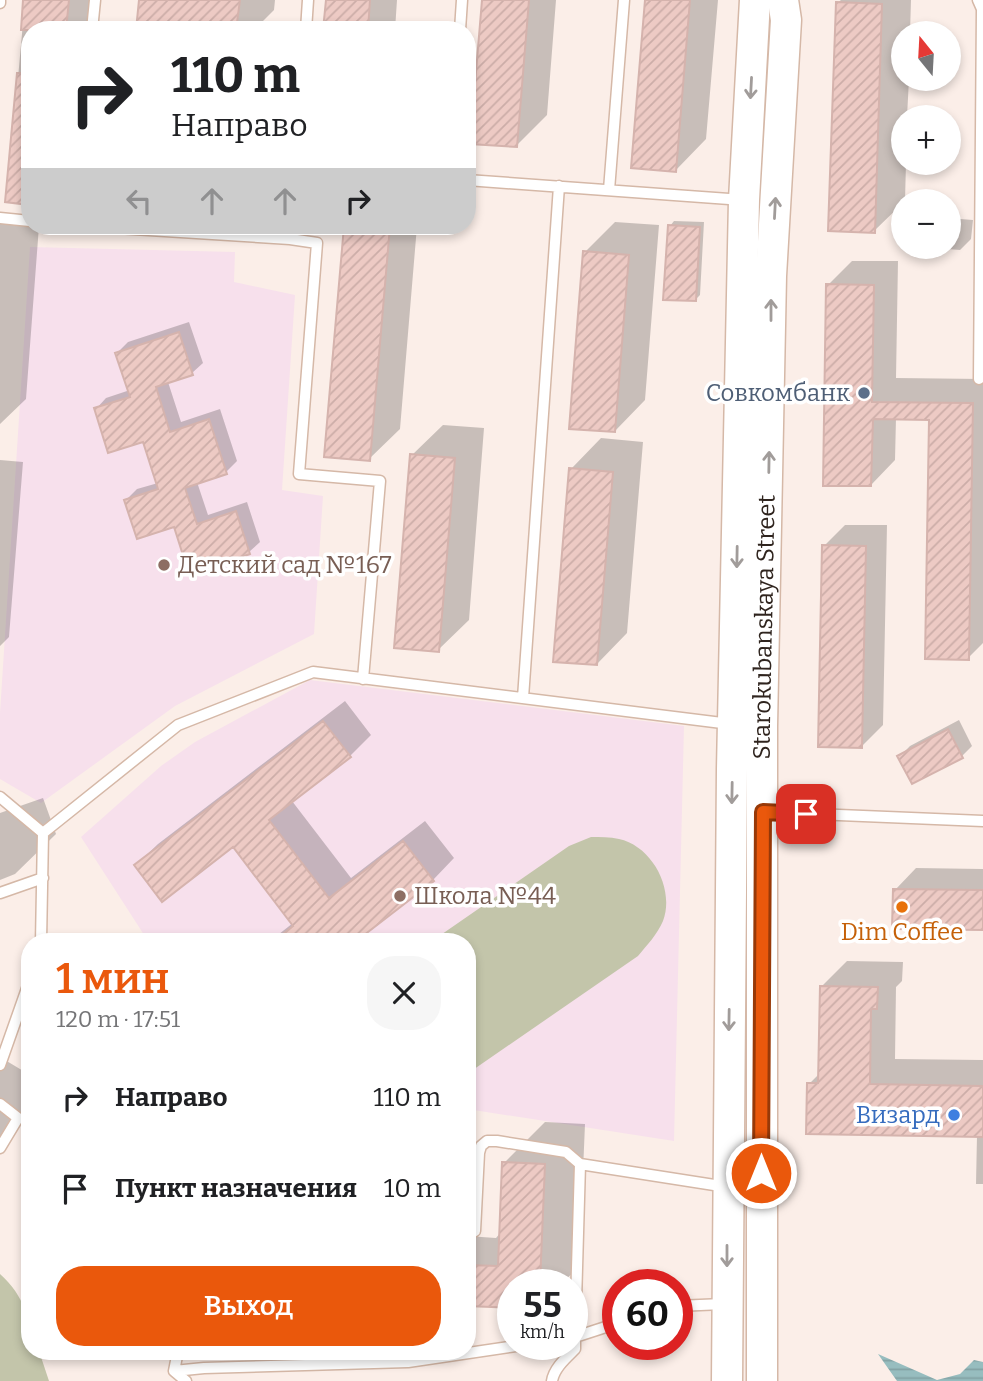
<!DOCTYPE html>
<html lang="ru">
<head>
<meta charset="utf-8">
<style>
  body { margin:0; font-family:Bitter,serif; background:#f6f6f6; color:#202124; height:100vh; display:flex; flex-direction:column; font-size:26px; white-space:nowrap }
  * { box-sizing:border-box; margin:0 }
  p { font-size:23px; color:#757577 }
  .icon { flex:none; width:38px; height:38px; fill:none; stroke:currentColor; stroke-width:2; stroke-linecap:round; stroke-linejoin:round }
  .map { position:relative; flex:1; overflow:hidden }
  .sheet { position:absolute; left:21px; top:933px; width:455px; height:427px; display:flex; flex-direction:column; background:#fff; border-radius:28px; box-shadow:0 4px 10px #0003 }
  .sheet>* { flex:none }
  .banner { position:absolute; left:21px; top:21px; width:455px; height:214px; border-radius:28px; box-shadow:0 4px 10px #0003; background:#fff; color:#202124; overflow:hidden }
  .needle { width:46px; rotate:342deg }
  .controls { position:absolute; left:891px; top:21px; display:grid; gap:14px }
  .controls a { display:grid; place-items:center; width:70px; height:70px; border-radius:50%; background:#fff; box-shadow:0 4px 10px #0003; font-size:35px }
  .speed { position:absolute; left:497px; top:1269px; display:flex; gap:14px; font-size:35px; font-weight:700; text-align:center }
  .speed>* { display:grid; place-content:center; width:91px; height:91px; border-radius:50%; background:#fff; box-shadow:0 4px 10px #0003; line-height:1 }
  .speed small { font-size:18px; font-weight:400 }
  .speed .limit { border:10px solid #d22; background:#fff; color:#111 }
  .pin { position:absolute; display:grid; place-items:center; width:60px; height:60px; color:#fff; margin:-30px; border-radius:14px; box-shadow:0 4px 10px #0006 }
  .me { position:absolute; width:77px; margin:-38px; rotate:0deg; stroke-linejoin:round; filter:drop-shadow(0 0 5px #0008) }
  .turn { display:flex; align-items:center; gap:24px; height:147px; padding:0 35px; font-size:32px }
  .turn .icon { width:91px; height:91px; stroke-width:2.5 }
  .turn b { display:block; font-size:49px; line-height:60px }
  .lanes { display:flex; align-items:center; height:66px; padding:0 35px; background:#0003; justify-content:center; gap:35px; direction:ltr }
  .lanes .off { opacity:.35 }
  .round { display:grid; place-items:center; flex:none; width:74px; height:74px; border-radius:28px; background:#f6f6f6 }
  .head { display:flex; align-items:center; justify-content:space-between; height:119px; padding:0 35px }
  h1 { font-size:42px; font-weight:600; line-height:52px; color:#ea580c }
  .action { display:flex; gap:14px; margin-top:auto; padding:14px 35px }
  .action a { flex:1; height:80px; border-radius:28px; background:#ea580c; color:#fff; font-size:28px; font-weight:600; line-height:80px; text-align:center }
  ul { padding:0; list-style:none }
  li { display:flex; align-items:center; gap:21px; height:91px; padding:0 35px }
  li div { flex:1 }
  li b { display:block; font-size:26px }
  li em { font-style:normal }
  .map>svg:first-child { display:block }
  .education { fill:#f7e0ec }
  .green { fill:#c3c5aa }
  .water { fill:url(#water-rules) }
  .shadow { fill:#0003 }
  .building { fill:url(#building-hatch); stroke:#d5b3ad; stroke-width:2 }
  .lines { fill:none; stroke-linecap:round; stroke-linejoin:round }
  .lane-casing { stroke:#d5b8a7; stroke-width:13 }
  .primary-casing { stroke:#d5b8a7; stroke-width:33 }
  .lane { stroke:#fff; stroke-width:10 }
  .primary { stroke:#fff; stroke-width:30 }
  .oneway { stroke:#a19c9a }
  .route-casing { stroke:#983908; stroke-width:18 }
  .route { stroke:#ea580c; stroke-width:12 }
  .service-dot { fill:#5c6f8a; stroke:#fff; stroke-width:2.5 }
  .education-dot { fill:#8d6e63; stroke:#fff; stroke-width:2.5 }
  .food-dot { fill:#e8710a; stroke:#fff; stroke-width:2.5 }
  .shop-dot { fill:#3f7fe0; stroke:#fff; stroke-width:2.5 }
  .labels { text-anchor:middle; stroke-width:7; stroke-linejoin:round; paint-order:stroke }
  .service-label { font-size:24px; fill:#4e5e75; stroke:#fff; text-anchor:end }
  .education-label { font-size:24px; fill:#785e54; stroke:#fff; text-anchor:start }
  .street-label { font-size:24px; fill:#2f241e; stroke:#fff }
  .food-label { font-size:24px; fill:#c56008; stroke:#fff }
  .shop-label { font-size:24px; fill:#366cbe; stroke:#fff; text-anchor:end }
</style>
</head>
<body>
<div class="map">
<svg width="983" height="1381" viewBox="0 0 983 1381">
  <defs>
    <pattern id="water-rules" width="6" height="5" patternUnits="userSpaceOnUse" patternTransform="scale(1.75)"><rect width="6" height="5" fill="#97bdbf"/><path d="M0 2.5h6" fill="none" stroke="#82a2a4"/></pattern>
    <pattern id="building-hatch" width="6" height="6" patternUnits="userSpaceOnUse" patternTransform="scale(1.75)"><rect width="6" height="6" fill="#edcac4"/><path d="M-1 1l2-2M0 6l6-6M5 7l2-2" fill="none" stroke="#ccada8"/></pattern>
  </defs>
  <rect width="100%" height="100%" fill="#fbeee8"/>
  <path class="education" d="M30,247L235,252L234,282L295,295L282,490L323,496L314,634L175,706L41,803L0,779V713Z
    M310,680L684,726L674,1141L467,1109V942L148,941L81,837L161,766L195,742Z"/>
  <path class="green" d="M591,837C600,837 610,837 619,839C652,846 675,889 663,921C657,935 647,945 638,956L467,1074V942L432,941L569,846Z
    M0,1274C25,1297 30,1318 30,1351H39L49,1381H0Z"/>
  <path class="water" d="M878,1354L937,1380L960,1374L974,1360L983,1362V1381H897Z"/>
  <path class="shadow" d="M25,0H96L93,30H30V203L7,201Z
    M141,0H275L274,10L254,30H137Z
    M328,0H397L395,30H325Z
    M484,0H556L547,115L516,146Z
    M647,0H718L706,139L676,170Z
    M841,0H911L910,33H903V79H909L907,117H903V163H906L905,201L874,231L837,3Z
    M948,218L973,220L971,239L960,250L935,248L948,247Z
    M0,221L39,226L26,399L0,424Z
    M674,221L704,222L700,295L695,300L670,226Z
    M615,222L659,225L645,400L615,431L585,252Z
    M345,226H417L400,429L369,459L326,456Z
    M852,261H898L896,378L983,379V643L968,658L931,418H896L895,460L871,485L828,285Z
    M189,322L203,363L192,373L168,382L181,422L220,409L237,461L226,472L197,482L208,515L247,502L260,542L249,552L175,525L126,500L137,489L158,483L144,440L96,409L106,398L130,390L117,353L128,342Z
    M443,425L484,428L469,620L438,650L412,455Z
    M601,438L643,442L627,633L597,664L571,469Z
    M0,460L23,462L9,637L0,646Z
    M845,525H887L883,725L862,746L824,546Z
    M345,701L371,735L350,756L292,801L351,878L425,821L454,858L433,880L352,942H269L293,923L234,845L136,865L158,844Z
    M959,720L972,746L962,756H900L910,746Z
    M43,798L56,834L15,874L0,880V813Z
    M916,868L983,869V928L895,890Z
    M847,961L903,962L902,981L896,987L895,1059L983,1060V1184H976L977,1135L809,1084L820,1073L822,986Z
    M0,1057L30,1075V1103L15,1127L0,1142Z
    M545,1122L585,1124L579,1267L561,1284H513L472,1305L467,1309V1236L496,1238L501,1232L504,1163Z"/>
  <path class="building" d="M23,0H69L66,30H21Z
    M139,0H240L236,30H136Z
    M326,0H370L368,30H323Z
    M482,0H529L517,147L470,144Z
    M645,0H690L676,172L631,168Z
    M836,2L882,4L875,233L828,231Z
    M17,73H30V205L5,202Z
    M668,225L700,227L696,301L663,300Z
    M344,226H390L370,461L324,457Z
    M583,251L629,255L615,432L569,429Z
    M826,284L874,285L872,402L973,403L969,660L925,659L929,420L873,419L871,486H823Z
    M179,332L193,375L156,387L170,432L209,419L227,474L185,488L197,524L236,511L250,554L189,574L174,527L137,539L124,500L158,489L143,442L108,453L94,408L130,397L115,353Z
    M410,454L455,458L439,652L394,648Z
    M569,468L613,472L597,665L553,662Z
    M822,545L866,546L862,748L818,747Z
    M323,721L351,757L269,820L329,898L403,841L434,881L355,942H273L293,926L233,847L162,902L134,865Z
    M948,729L963,758L912,784L897,756Z
    M893,889L983,890V930L892,929Z
    M820,986L878,987L877,1009H871L870,1084L983,1086V1137L806,1134L807,1083H818Z
    M502,1162L545,1164L540,1284H513V1308L467,1306V1265L498,1266Z"/>
  <g class="lines">
    <defs>
      <path id="lane" d="M978,0L982,9L979,379
        M0,3V0
        M92,30L95,0
        M306,30L308,0
        M460,30L462,0
        M467,180L743,200
        M609,190L624,0
        M0,218L30,221
        M85,226L290,239L291,226
        M290,239L317,243L299,474L380,481L363,679
        M523,698L559,186
        M0,797L43,833L178,725L313,672L730,724
        M767,812L983,821
        M0,893L43,878
        M41,942L43,833
        M0,1065L30,980
        M0,1104L18,1118L0,1148
        M467,1236L475,1231L479,1153L481,1146L487,1141H497L566,1152L580,1164
        M677,1306L723,1304
        M618,1323L575,1337L580,1164L727,1187
        M178,1351L174,1371L186,1381
        M174,1371L204,1368L408,1362L529,1344
        M552,1381C554,1368 566,1358 575,1349V1337L572,1338"/>
      <g id="primary">
        <path d="M727,1381L732,769L744,200L755,0"/>
        <path id="s1" d="M762,1381V726L771,276L786,20L783,0"/>
      </g>
    </defs>
    <use href="#lane" class="lane-casing"/>
    <use href="#primary" class="primary-casing"/>
    <use href="#lane" class="lane"/>
    <use href="#primary" class="primary"/>
  </g>
  <defs><path id="oneway-shaft" d="M-6 0H5M1.5-3L5.5 0L1.5 3" fill="none" stroke-width="1.6" stroke-linecap="round" stroke-linejoin="round" transform="scale(1.75)"/></defs>
  <g class="oneway">
    <use href="#oneway-shaft" transform="translate(751 88) rotate(93)"/>
    <use href="#oneway-shaft" transform="translate(775 208) rotate(-87)"/>
    <use href="#oneway-shaft" transform="translate(771 310) rotate(-90)"/>
    <use href="#oneway-shaft" transform="translate(769 462) rotate(-89)"/>
    <use href="#oneway-shaft" transform="translate(737 557) rotate(91)"/>
    <use href="#oneway-shaft" transform="translate(732 793) rotate(91)"/>
    <use href="#oneway-shaft" transform="translate(729 1020) rotate(91)"/>
    <use href="#oneway-shaft" transform="translate(727 1256) rotate(90)"/>
  </g>
  <g class="lines">
    <defs>
      <path id="route" d="M761,1173L763,812L806,814"/>
    </defs>
    <use href="#route" class="route-casing"/>
    <use href="#route" class="route"/>
  </g>
  <circle class="service-dot" cx="864" cy="393" r="7"/>
  <g class="education-dot">
    <circle cx="164" cy="565" r="7"/>
    <circle cx="400" cy="896" r="7"/>
  </g>
  <circle class="food-dot" cx="902" cy="907" r="7"/>
  <circle class="shop-dot" cx="954" cy="1115" r="7"/>
  <g class="labels">
    <g class="service-label">
      <text x="850" y="401">Совкомбанк</text>
    </g>
    <g class="education-label">
      <text x="178" y="573">Детский сад №167</text>
      <text x="414" y="904">Школа №44</text>
    </g>
    <g class="street-label">
      <text dy="8" stroke="none"><textPath href="#s1" startOffset="754">Starokubanskaya Street</textPath></text>
    </g>
    <g class="food-label">
      <text x="902" y="940">Dim Coffee</text>
    </g>
    <g class="shop-label">
      <text x="940" y="1123">Визард</text>
    </g>
  </g>
</svg>
<div class="controls">
<a><svg class="needle" viewBox="-14 -14 28 28"><path d="M0-13l5 13h-10z" fill="#e53935"/><path d="M0 13l5-13h-10z" fill="#757577"/></svg></a>
<a>+</a>
<a>−</a>
</div>
<div class="speed"><div>55<small>km/h</small></div><div class="limit">60</div></div>
<div class="pin" style="left:806px;top:814px;background:#d93025"><svg class="icon" aria-label="arrive" viewBox="0 0 24 24"><path d="M6 21V4h12l-3 4 3 4H6"/></svg></div>
<svg class="me" style="left:761px;top:1173px" viewBox="-20 -20 40 40"><circle r="17" fill="#ea580c" stroke="#fff" stroke-width="3"/><path d="M0-11L8 9 0 5-8 9z" fill="#fff"/></svg>
<div class="banner">
<div class="turn"><svg class="icon" aria-label="right" viewBox="0 0 24 24"><path d="M7 20v-9h11M14 6l5 5-5 5"/></svg><div><b>110 m</b>Направо</div></div>
<div class="lanes"><svg class="icon off" aria-label="left" viewBox="0 0 24 24"><path d="M17 20v-9H6M10 6l-5 5 5 5"/></svg><svg class="icon off" aria-label="ahead" viewBox="0 0 24 24"><path d="M12 20V5M6 11l6-6 6 6"/></svg><svg class="icon off" aria-label="ahead" viewBox="0 0 24 24"><path d="M12 20V5M6 11l6-6 6 6"/></svg><svg class="icon" aria-label="right" viewBox="0 0 24 24"><path d="M7 20v-9h11M14 6l5 5-5 5"/></svg></div>
</div>
<section class="sheet">
<div class="head"><div><h1>1 мин</h1><p>120 m · 17:51</p></div><a class="round"><svg class="icon" aria-label="close" viewBox="0 0 24 24"><path d="M6 6l12 12M18 6L6 18"/></svg></a></div>
<ul>
<li><svg class="icon" aria-label="right" viewBox="0 0 24 24"><path d="M7 20v-9h11M14 6l5 5-5 5"/></svg><div><b>Направо</b></div><em>110 m</em></li>
<li><svg class="icon" aria-label="arrive" viewBox="0 0 24 24"><path d="M6 21V4h12l-3 4 3 4H6"/></svg><div><b>Пункт назначения</b></div><em>10 m</em></li>
</ul>
<div class="action"><a>Выход</a></div>
</section>
</div>
</body>
</html>
